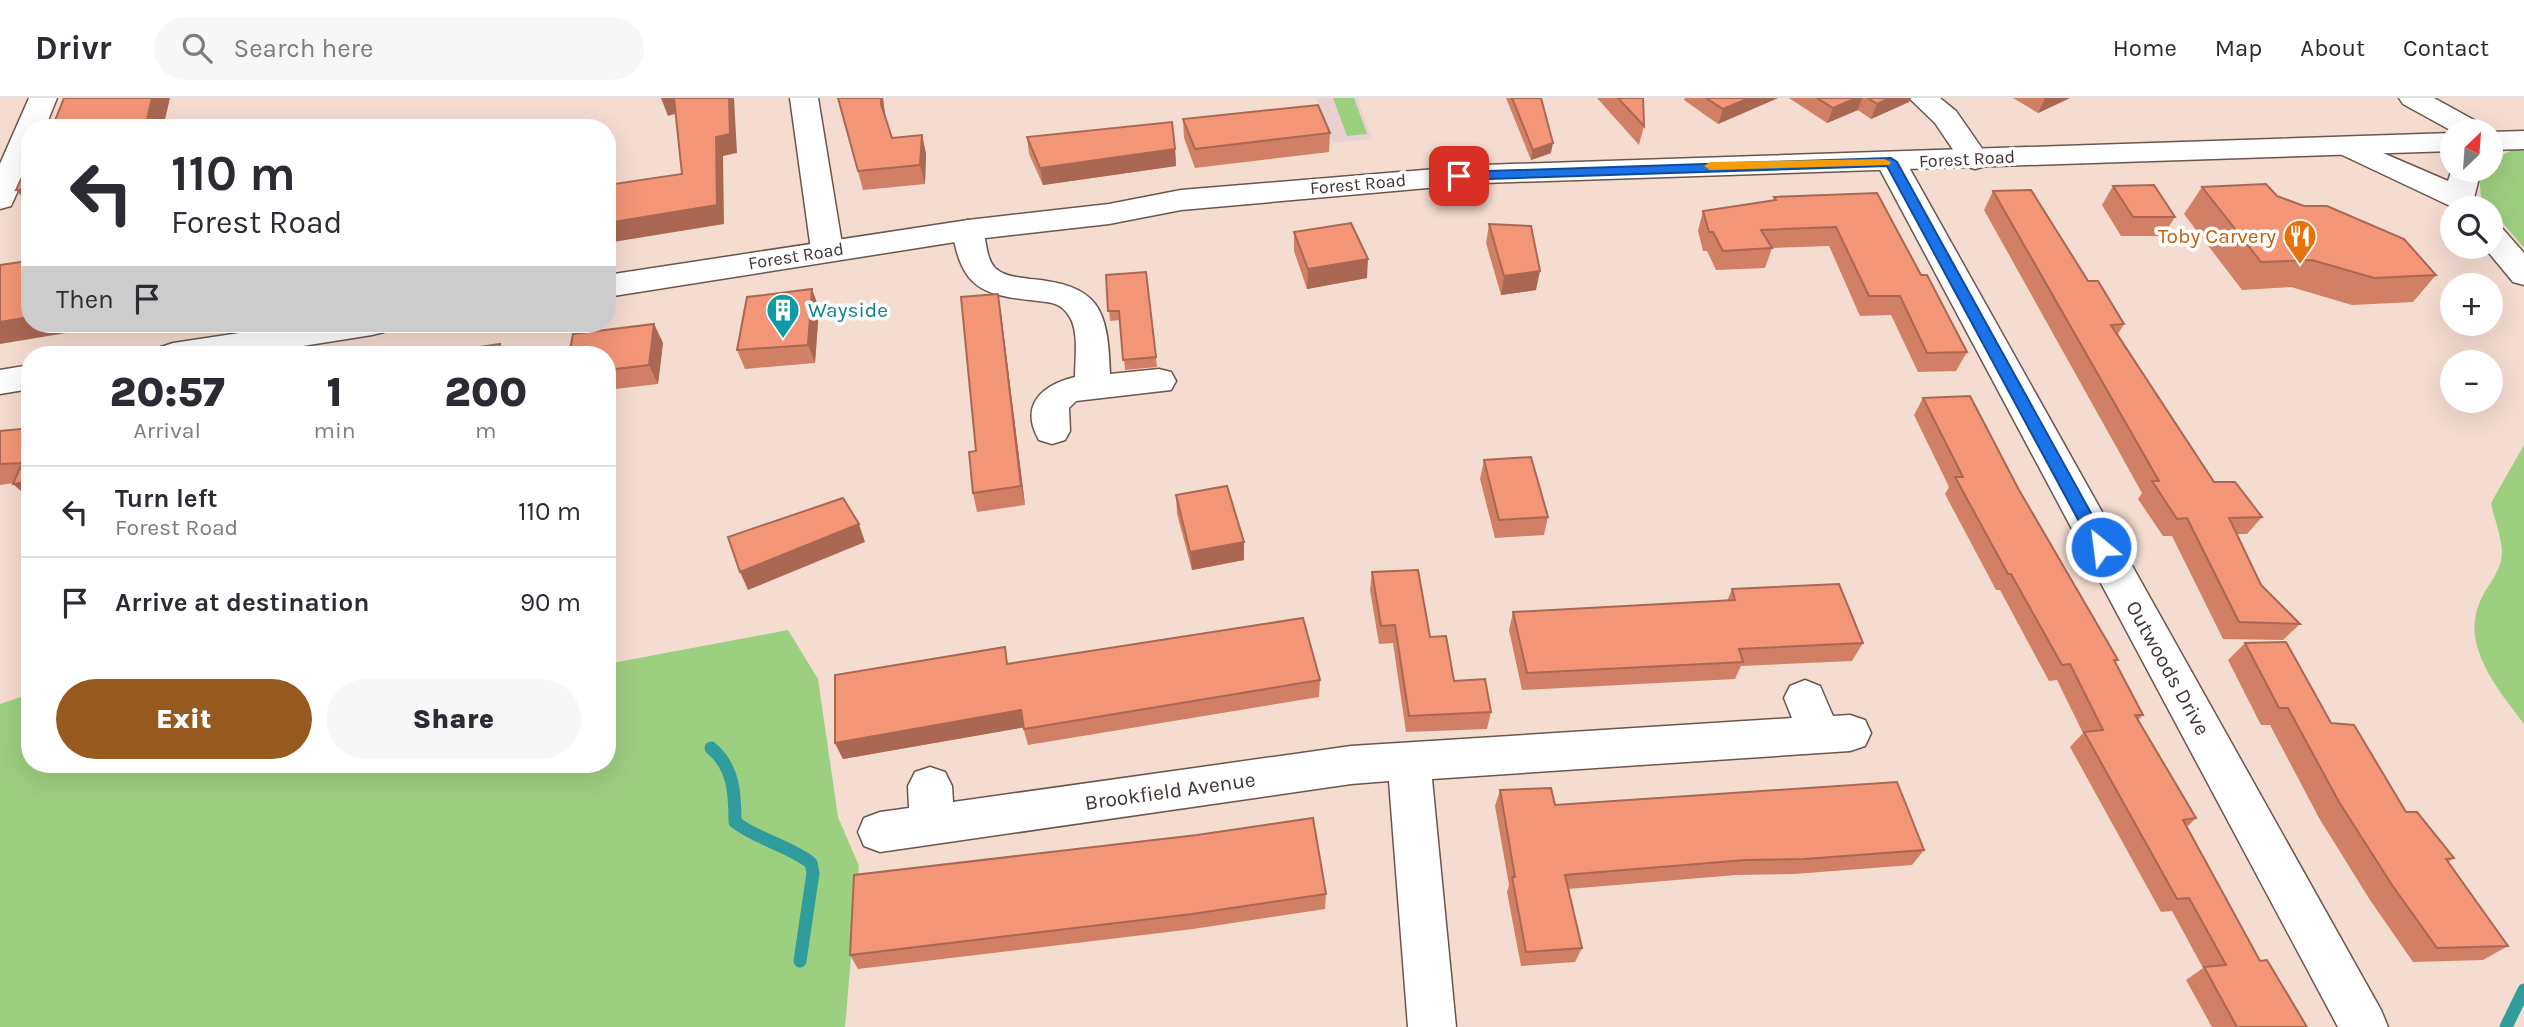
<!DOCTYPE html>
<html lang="en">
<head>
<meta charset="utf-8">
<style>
  body { margin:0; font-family:Karla,sans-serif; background:#f7f7f7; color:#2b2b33; height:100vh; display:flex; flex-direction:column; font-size:26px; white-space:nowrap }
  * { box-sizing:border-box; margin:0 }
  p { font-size:23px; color:#7c7c81 }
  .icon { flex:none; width:38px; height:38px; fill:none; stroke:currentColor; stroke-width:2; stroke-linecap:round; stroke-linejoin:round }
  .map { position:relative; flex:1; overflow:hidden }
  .drawer { position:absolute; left:21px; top:248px; width:595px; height:427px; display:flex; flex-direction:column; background:#fff; border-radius:28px; box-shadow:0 7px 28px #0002 }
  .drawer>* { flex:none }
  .guide { position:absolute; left:21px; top:21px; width:595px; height:214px; border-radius:28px; box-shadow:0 7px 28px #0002; background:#fff; color:#2b2b33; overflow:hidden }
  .needle { width:46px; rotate:25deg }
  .controls { position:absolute; left:2440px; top:21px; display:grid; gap:14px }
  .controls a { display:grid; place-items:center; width:63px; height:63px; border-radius:50%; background:#fff; box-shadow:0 7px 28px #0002; font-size:35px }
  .pin { position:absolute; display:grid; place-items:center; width:60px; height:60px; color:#fff; margin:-30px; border-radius:14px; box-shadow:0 4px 10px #0006 }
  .me { position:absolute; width:77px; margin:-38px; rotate:331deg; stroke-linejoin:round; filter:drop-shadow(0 0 5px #0008) }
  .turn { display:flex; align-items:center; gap:24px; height:147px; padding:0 35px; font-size:32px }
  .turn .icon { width:91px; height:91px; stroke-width:2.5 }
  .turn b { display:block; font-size:49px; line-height:60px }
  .then { display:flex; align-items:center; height:66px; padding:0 35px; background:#0003; gap:14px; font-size:26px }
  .eta { display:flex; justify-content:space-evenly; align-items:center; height:119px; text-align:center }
  .eta b { font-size:42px; font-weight:800; line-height:49px }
  .action { display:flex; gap:14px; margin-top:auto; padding:14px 35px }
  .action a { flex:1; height:80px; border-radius:42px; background:#975a1e; color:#fff; font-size:28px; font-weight:800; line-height:80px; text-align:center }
  .action a+a { background:#f7f7f7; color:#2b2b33 }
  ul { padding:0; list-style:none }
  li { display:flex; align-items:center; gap:21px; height:91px; padding:0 35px; border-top:2px solid #e1e1e2 }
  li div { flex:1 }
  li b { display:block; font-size:26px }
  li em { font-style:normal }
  header { display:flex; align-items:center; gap:42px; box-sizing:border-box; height:98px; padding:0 35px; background:#fff; border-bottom:2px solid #e1e1e2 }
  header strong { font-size:33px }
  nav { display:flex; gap:38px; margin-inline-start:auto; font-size:24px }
  .search { width:490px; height:63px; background:#f7f7f7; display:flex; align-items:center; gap:18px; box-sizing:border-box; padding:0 24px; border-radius:38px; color:#7c7c81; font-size:26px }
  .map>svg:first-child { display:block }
  .education { fill:#ebd0d2 }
  .green { fill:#9dcf80 }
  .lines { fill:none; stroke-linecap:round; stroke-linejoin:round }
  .stream { stroke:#309c9c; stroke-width:13 }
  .minor-casing { stroke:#6b564d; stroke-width:3 }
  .tertiary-casing { stroke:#6b564d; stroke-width:3 }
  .minor { fill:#fff; fill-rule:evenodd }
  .tertiary { fill:#fff; fill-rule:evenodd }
  .wall { fill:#d18066 }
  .shaded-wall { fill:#aa6853 }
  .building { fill:#f39577; stroke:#aa6853; stroke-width:2 }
  .route { fill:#1a73e8; stroke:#114b97; stroke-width:2 }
  .slow { fill:#f59e0b }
  .labels { text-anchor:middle; stroke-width:7; stroke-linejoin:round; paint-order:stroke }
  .far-street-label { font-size:18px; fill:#3f3531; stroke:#fff }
  .food-label { font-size:21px; fill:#c56008; stroke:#fff; text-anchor:end }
  .culture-label { font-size:21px; fill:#0d838f; stroke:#fff; text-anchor:start }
  .street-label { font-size:21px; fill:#3f3531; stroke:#fff }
</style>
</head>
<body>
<header>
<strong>Drivr</strong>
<div class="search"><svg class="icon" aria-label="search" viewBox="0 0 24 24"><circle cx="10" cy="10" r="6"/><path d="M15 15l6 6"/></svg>Search here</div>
<nav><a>Home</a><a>Map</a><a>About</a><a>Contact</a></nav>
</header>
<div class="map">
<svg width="2524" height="929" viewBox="0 0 2524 929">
  <rect width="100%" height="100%" fill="#f5dcd1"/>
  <path class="education" d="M1316,0H1357L1372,41L1333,45Z"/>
  <path class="green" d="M1333,0H1354L1367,36L1347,38Z
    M2513,52H2524V150L2481,99L2479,75L2490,72L2491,62Z
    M2524,347V626C2500,594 2461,549 2479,506C2486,487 2502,475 2502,453C2501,437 2494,420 2491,405Z
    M788,532L818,581L838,719L859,768L845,929H0V606L30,596V667H607V566Z"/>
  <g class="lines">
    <path class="stream" d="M711,650C734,669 735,696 735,724C758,742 788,747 811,765L813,775L800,863
      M2506,929L2524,892"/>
    <defs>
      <path id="minor" d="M29,0H57L45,30H30V66L11,108L0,111V66Z
        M790,0H818L843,152L838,159L827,162L816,159L811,152Z
        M1909,0H1940L1956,13L1990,62L1986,68L1975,71L1964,68L1935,25Z
        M2399,0H2434L2483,27L2488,33H2452L2403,6Z
        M2348,40L2448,83L2452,71L2481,72L2474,100L2470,107L2459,110L2448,107L2338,55L2333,49L2338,43Z
        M1891,55L1902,58L1906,64L2381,912L2388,929H2338L1876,64L1880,58Z
        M968,122L979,125C988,138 984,158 995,170C1005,179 1018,179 1030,181C1099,187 1108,210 1110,276L1159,271L1171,274L1176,283L1171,292L1076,303L1069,310L1070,333L1065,342L1052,346L1039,342C1019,307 1042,287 1075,279C1075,260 1080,230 1067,215C1060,205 1049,204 1038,203C981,197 962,191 952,132L957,125Z
        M2490,126L2501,129L2524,155V187L2513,184L2484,149H2490Z
        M1805,582L1820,588L1833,618L1850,617L1865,622L1871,635L1865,648L1850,653L1432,681L1456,929H1408L1389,683L1351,686L880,754L864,748L858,734L864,720L880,714L909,710L908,688L915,674L930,669L945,674L952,688L953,704L1351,648L1792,620L1784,600L1790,588Z"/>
      <path id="tertiary" d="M2524,33V51L2490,52V34Z
        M2452,35V53L1484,85L1181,112L1109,126L968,142L607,199V177L968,122L1109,106L1181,92L1484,67Z
        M300,226H389L384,234L372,237L246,257H156L161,249L173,245Z
        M30,267V291L0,296V272Z"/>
    </defs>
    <use href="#minor" class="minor-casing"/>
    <use href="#tertiary" class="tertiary-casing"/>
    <use href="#minor" class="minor"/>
    <use href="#tertiary" class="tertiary"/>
  </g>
  <path class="wall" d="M838,0H883L885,18L892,40L922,37L926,56L925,86L863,92Z
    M1506,0H1541L1551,55L1531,62Z
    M1597,0H1643L1644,28L1639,47Z
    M1685,0H1778L1718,26L1684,2Z
    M1789,0H1911L1909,4L1871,21L1858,12L1827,25Z
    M2013,0H2070L2038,15Z
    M1183,21L1330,35L1329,54L1195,70L1184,40Z
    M1027,39L1175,51L1176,68L1043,87L1029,56Z
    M2113,88L2175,119L2163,138H2121L2102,107Z
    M2202,89L2277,98L2436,177L2413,204L2352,207L2291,189L2242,192L2184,116Z
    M1993,93L2088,183L2124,226L2118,236L2214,384L2262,419L2247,436H2237L2261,487L2300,526L2283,542L2223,541L2172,438H2163L2138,401L2142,395L1984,112Z
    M1877,95L1921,177L1967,254L1956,273L1918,274L1891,217L1860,218L1829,148L1772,150L1765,170L1716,172L1707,153H1703L1698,133L1703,113L1773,102L1774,99Z
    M1489,126L1536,192L1501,197L1486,145Z
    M1294,134L1367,180L1307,191L1294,153Z
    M1146,174L1157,269L1125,272L1120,222L1110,223L1106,177Z
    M819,210L815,265L745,271L737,252Z
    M1001,215L1025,407L977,414L973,395L976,353Z
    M654,226L663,245L658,286L607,292V257Z
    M1923,300L2019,392L2118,562L2115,565L2143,617L2138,622L2196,720L2187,729L2260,863L2307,929H2212L2186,882L2203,870L2172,813L2161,814L2070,649L2083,635L2057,582L2049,583L2000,492H1996L1945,396L1949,389L1914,317Z
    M30,330V401L14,385L0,387V333Z
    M1484,362L1548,419L1544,437L1495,440L1480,381Z
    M1176,397L1244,444V462L1192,472L1177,416Z
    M1372,474L1430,539L1454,583L1491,614L1487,631L1406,634L1393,545L1379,546L1370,492Z
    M1732,491L1863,545L1852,563L1741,568L1735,581L1522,592L1509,532L1513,514L1727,503Z
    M2245,545L2331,625L2406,714L2454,760L2448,764L2508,848L2483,862L2413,864L2370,802L2319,720L2270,627H2261L2228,562Z
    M1010,566L1320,582L1319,599L1028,647L1023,629L843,661L835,645Z
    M1500,692L1555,707L1924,752L1912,767L1794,776L1736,777L1568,791L1582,850L1575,864L1521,868L1507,794L1509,787L1495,708Z
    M1326,796L1325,811L1193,831L858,871L850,857Z"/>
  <path class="shaded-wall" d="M152,0H170L163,30H145Z
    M661,0H676L681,14L668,18Z
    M729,0H734L737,55L723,58L724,126L607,145V125L717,107L716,39Z
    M881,0H883L886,25L881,6Z
    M1749,0H1778L1718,26L1723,11Z
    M1856,0H1862L1858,12L1827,25L1833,10Z
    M1890,0H1911L1909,4L1871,21L1877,6Z
    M2045,0H2070L2038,15Z
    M922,37L926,56L925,86L920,67Z
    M1553,45L1551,55L1531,62L1533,52Z
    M1175,51L1176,68L1043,87L1040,70Z
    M30,90V108L16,92Z
    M1368,161L1367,180L1307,191L1308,171Z
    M1540,173L1536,192L1501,197L1504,178Z
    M812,191L819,210L815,265L808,247Z
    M998,196L1001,215L1025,407L1021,388Z
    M30,219V226H98L85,228L84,232L0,246V224Z
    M654,226L663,245L658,286L649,267Z
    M500,246L506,257H499Z
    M30,384V401L13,386Z
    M859,426L865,444L748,492L740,474Z
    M1244,444V462L1192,472L1190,454Z
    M1021,612L1026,629L843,661L835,645Z"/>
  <path class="building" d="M64,0H152L145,30H52Z
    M674,0H729L730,36L716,39L717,107L607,125V87L682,76Z
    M838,0H881V6L892,40L922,37L920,67L858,73Z
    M1512,0H1541L1553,45L1533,52Z
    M1618,0H1643L1644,28Z
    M1706,0H1749L1723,11Z
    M1817,0H1856L1833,10Z
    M1868,0H1890L1877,6Z
    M1318,7L1330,35L1195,51L1183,21Z
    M1172,24L1175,51L1040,70L1027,39Z
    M30,62V90L16,92Z
    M2266,86L2277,98L2304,108H2327L2404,141L2436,177L2374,180L2312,162L2261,164L2202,89Z
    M2154,87L2175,119H2133L2113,88Z
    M2031,92L2088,183H2098L2124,226L2111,227L2214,384H2235L2262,419L2229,420L2261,487L2300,526L2239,524L2187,420L2177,421L2152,383H2159L1993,93Z
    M1877,95L1921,177H1927L1967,254L1927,255L1900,198H1869L1836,129L1761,132L1772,150L1723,153L1713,134H1709L1703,113L1776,102L1774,99Z
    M1351,125L1368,161L1308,171L1294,134Z
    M1489,126L1531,128L1540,173L1504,178Z
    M28,163L26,169L30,168V219L0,224V167Z
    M1146,174L1156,259L1123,262L1119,213H1108L1106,177Z
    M812,191L808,247L737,252L747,199Z
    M998,196L1021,388L973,395L969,354L976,353L961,199Z
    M654,226L649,267L607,272V257H569L573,236Z
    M500,246L499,257H426Z
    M1970,298L2019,392L2118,562H2114L2143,617H2135L2196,720L2183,722L2260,863L2267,862L2307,929H2237L2204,869L2226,867L2189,800L2177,801L2084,634L2103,632L2070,566L2062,567L2011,476H2008L1955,379H1963L1923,300Z
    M30,330V384L13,386L22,365L0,366V333Z
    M1531,359L1548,419L1499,422L1484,362Z
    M1227,388L1244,444L1190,454L1176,397Z
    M843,400L859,426L740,474L728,439Z
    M1418,472L1430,539L1446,538L1454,583L1485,581L1491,614L1409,618L1395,527L1381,528L1372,474Z
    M1839,486L1863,545L1739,551L1743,564L1527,575L1513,514L1735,502L1732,491Z
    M1303,520L1320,582L1024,631L1021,612L835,645V577L1005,549L1007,566Z
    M2286,544L2331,625L2354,627L2406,714H2417L2454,760L2446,761L2508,848L2437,850L2392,787L2339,704L2288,610H2279L2245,545Z
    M1897,684L1924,752L1805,761L1745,762L1565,777L1582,850L1526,854L1512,779H1515L1500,692L1551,690L1555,707Z
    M1313,720L1326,796L1192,816L850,857L854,777L1197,737Z"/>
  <path class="route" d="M1891,60L1897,64L2107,444L2109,449L2107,453H2095L1887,68L1459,82L1452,78L1459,74Z"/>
  <path class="slow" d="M1884,61L1891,64L1889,67L1710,72L1704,68L1710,64Z"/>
  <defs>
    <symbol id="restaurant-pin" viewBox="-11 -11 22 30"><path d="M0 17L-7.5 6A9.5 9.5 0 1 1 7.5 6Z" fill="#e8710a" stroke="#fff"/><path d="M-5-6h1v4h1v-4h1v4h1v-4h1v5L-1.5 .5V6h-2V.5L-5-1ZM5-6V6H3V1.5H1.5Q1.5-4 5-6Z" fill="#fff"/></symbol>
    <symbol id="building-pin" viewBox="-11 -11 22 30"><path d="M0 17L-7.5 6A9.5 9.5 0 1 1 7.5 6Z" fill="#0f9aa8" stroke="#fff"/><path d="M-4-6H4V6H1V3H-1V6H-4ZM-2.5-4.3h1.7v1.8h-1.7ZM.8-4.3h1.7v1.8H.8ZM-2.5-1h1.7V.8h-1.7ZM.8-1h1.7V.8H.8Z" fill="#fff"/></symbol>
  </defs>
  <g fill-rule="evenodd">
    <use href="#restaurant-pin" x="2281" y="119" width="38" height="52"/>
    <use href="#building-pin" x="764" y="193" width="38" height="52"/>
  </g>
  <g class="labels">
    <g class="far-street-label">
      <text transform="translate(1967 61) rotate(-3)" y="6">Forest Road</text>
      <text transform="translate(1358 86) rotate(-5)" y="6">Forest Road</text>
      <text transform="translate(796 158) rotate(-9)" y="6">Forest Road</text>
    </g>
    <g class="food-label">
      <text x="2276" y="145">Toby Carvery</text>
    </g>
    <g class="culture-label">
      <text x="808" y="219">Wayside</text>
    </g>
    <g class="street-label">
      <text transform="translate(2168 570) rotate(61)" y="7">Outwoods Drive</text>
      <text transform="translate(1170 693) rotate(-8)" y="7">Brookfield Avenue</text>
    </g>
  </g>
</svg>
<div class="controls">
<a><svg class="needle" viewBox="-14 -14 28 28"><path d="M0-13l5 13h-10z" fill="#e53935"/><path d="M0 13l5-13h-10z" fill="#7c7c81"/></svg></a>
<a><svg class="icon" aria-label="search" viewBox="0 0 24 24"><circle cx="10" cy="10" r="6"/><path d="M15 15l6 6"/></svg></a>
<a>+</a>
<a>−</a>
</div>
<div class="pin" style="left:1459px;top:78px;background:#d93025"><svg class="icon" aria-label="arrive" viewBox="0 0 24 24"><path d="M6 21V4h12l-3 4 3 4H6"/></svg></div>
<svg class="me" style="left:2101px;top:449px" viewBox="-20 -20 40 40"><circle r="17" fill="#1a73e8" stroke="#fff" stroke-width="3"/><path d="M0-11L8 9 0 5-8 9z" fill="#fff"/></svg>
<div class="guide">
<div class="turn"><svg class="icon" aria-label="left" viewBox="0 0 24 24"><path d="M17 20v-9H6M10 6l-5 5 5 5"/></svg><div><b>110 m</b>Forest Road</div></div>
<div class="then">Then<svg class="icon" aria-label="arrive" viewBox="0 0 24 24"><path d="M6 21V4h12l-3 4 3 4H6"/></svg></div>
</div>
<section class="drawer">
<div class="eta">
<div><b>20:57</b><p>Arrival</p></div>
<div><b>1</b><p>min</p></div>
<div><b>200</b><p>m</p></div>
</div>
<ul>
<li><svg class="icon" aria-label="left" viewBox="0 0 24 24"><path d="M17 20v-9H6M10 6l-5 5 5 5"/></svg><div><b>Turn left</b><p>Forest Road</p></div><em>110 m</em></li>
<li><svg class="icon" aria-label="arrive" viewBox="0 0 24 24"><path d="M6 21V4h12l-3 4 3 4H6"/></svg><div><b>Arrive at destination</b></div><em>90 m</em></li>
</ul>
<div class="action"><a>Exit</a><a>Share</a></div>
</section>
</div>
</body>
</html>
